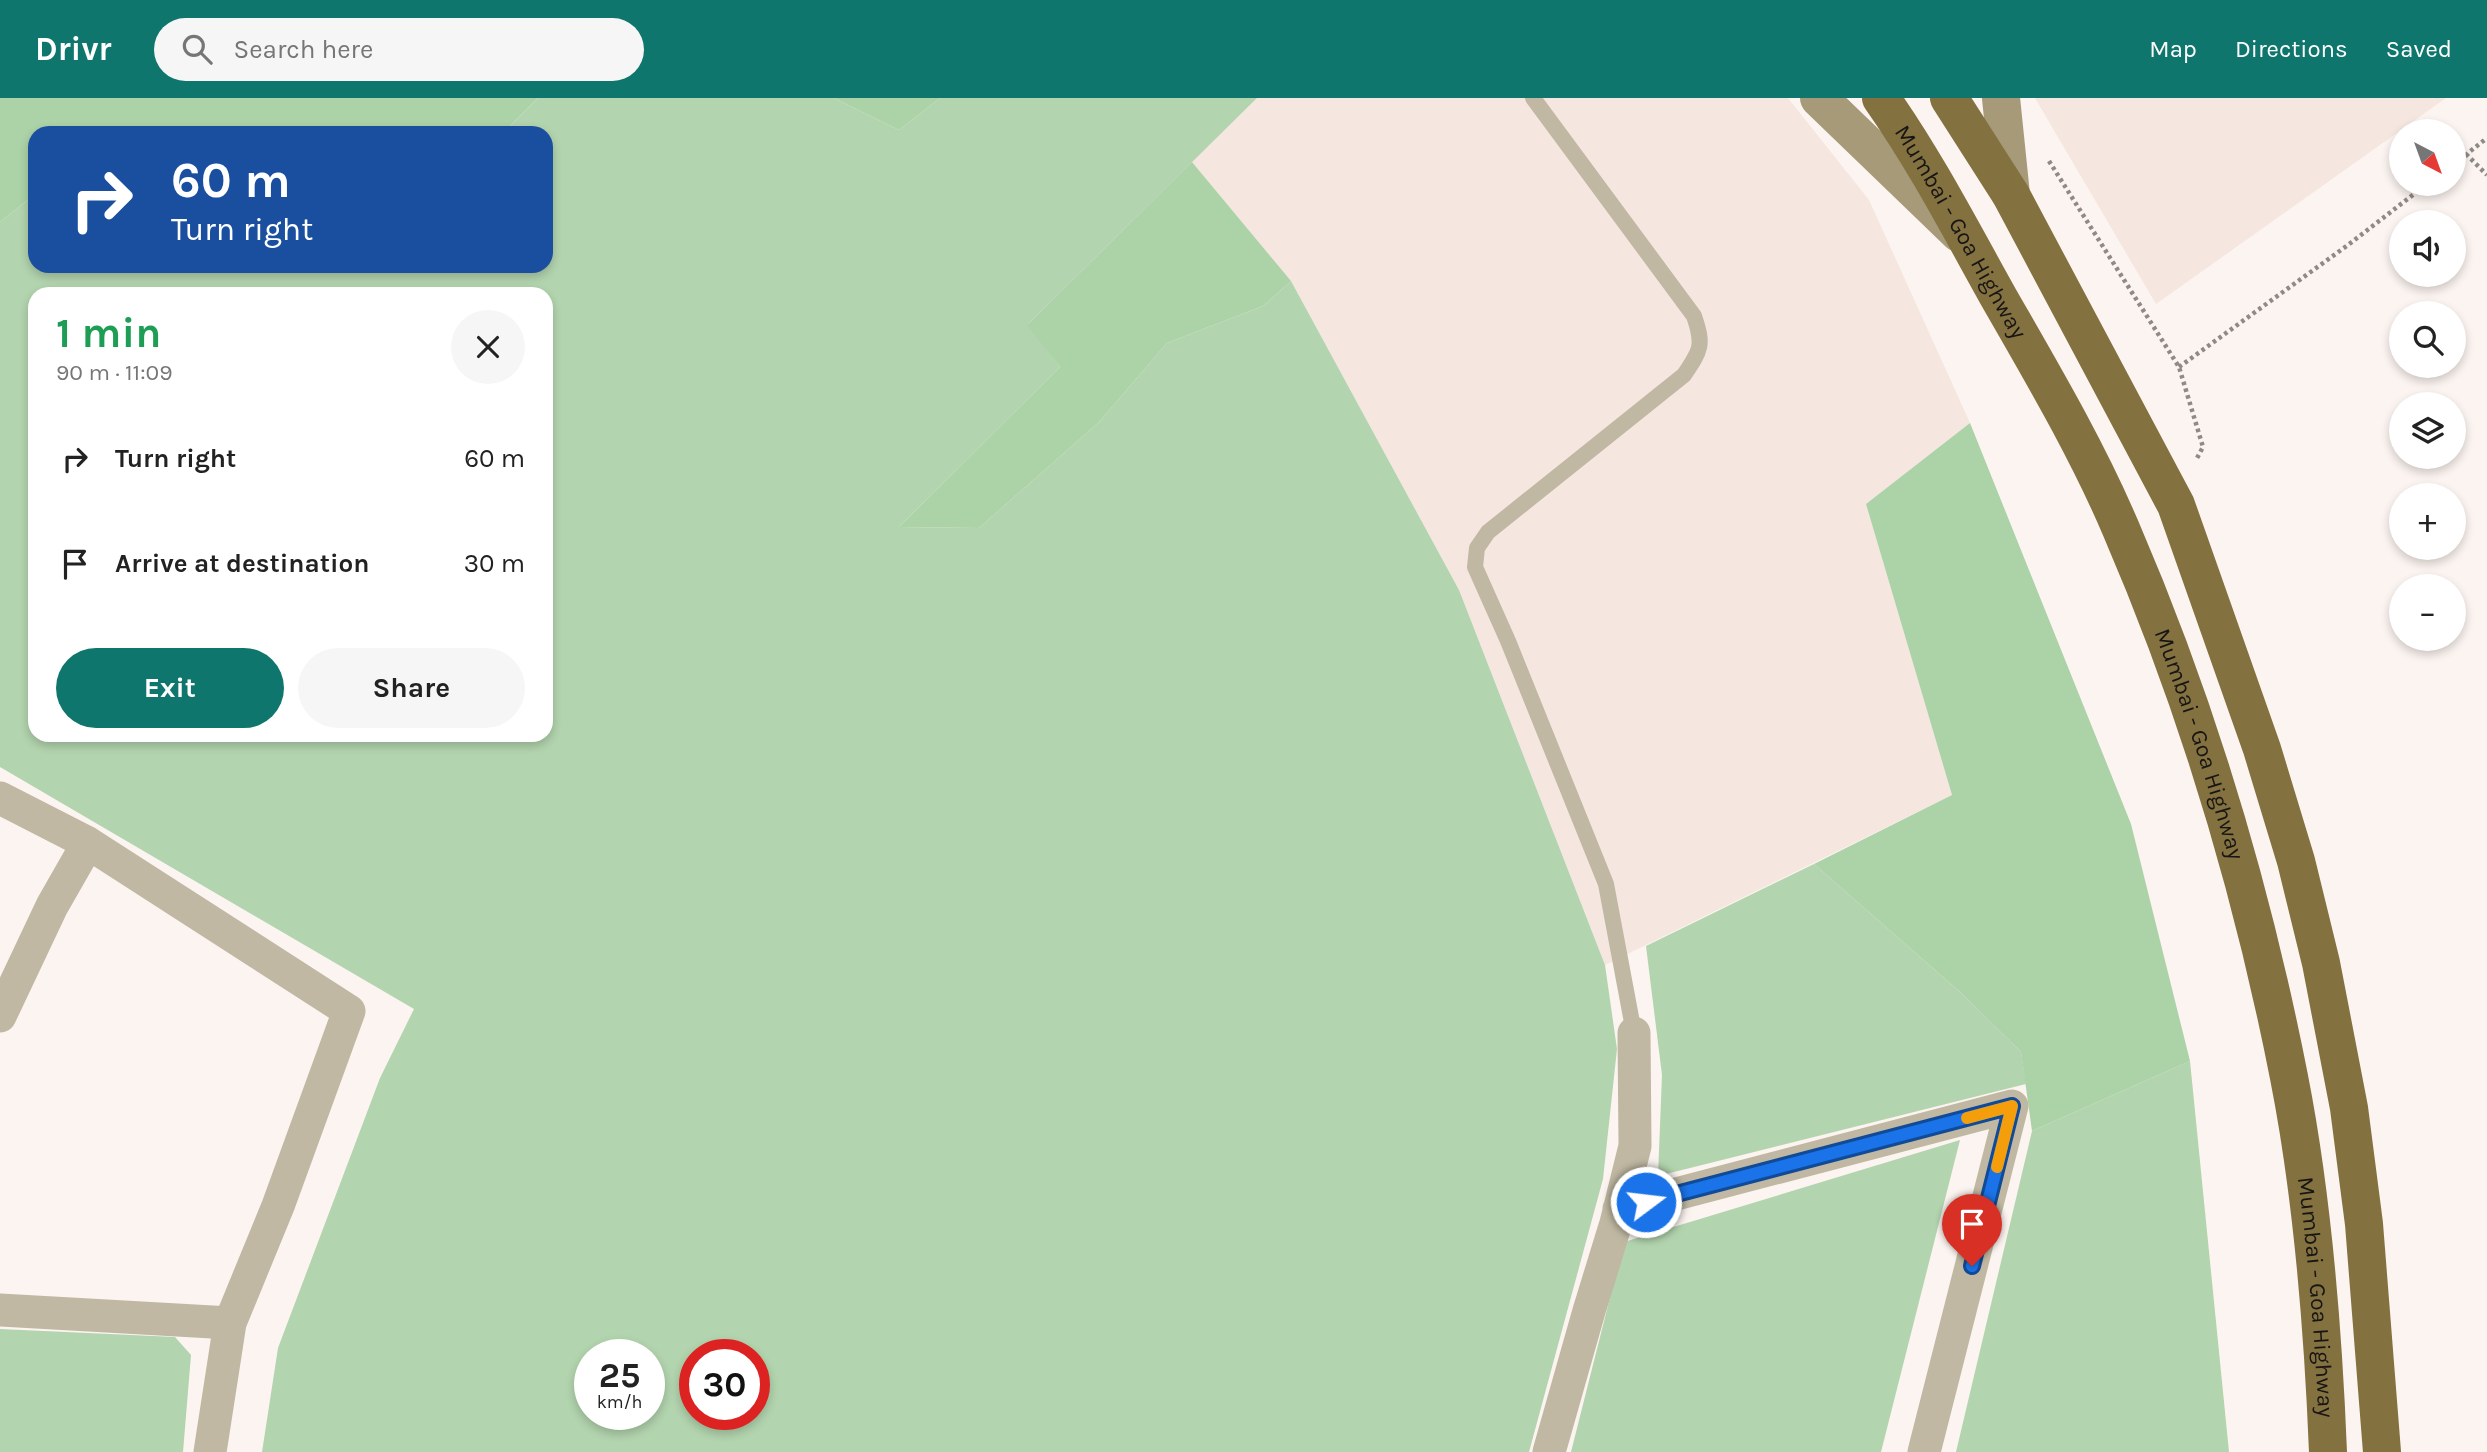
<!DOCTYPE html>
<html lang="en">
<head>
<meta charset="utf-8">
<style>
  body { margin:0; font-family:Karla,sans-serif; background:#f6f6f6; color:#222; height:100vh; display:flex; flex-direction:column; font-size:26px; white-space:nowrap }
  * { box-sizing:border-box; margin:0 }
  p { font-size:23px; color:#767676 }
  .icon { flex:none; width:38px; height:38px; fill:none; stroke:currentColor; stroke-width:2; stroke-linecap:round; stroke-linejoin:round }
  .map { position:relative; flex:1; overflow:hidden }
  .side { position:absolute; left:28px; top:189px; width:525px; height:455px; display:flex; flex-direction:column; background:#fff; border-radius:21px; box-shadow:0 4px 10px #0003 }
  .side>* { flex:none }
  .hud { position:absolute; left:28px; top:28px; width:525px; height:147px; border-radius:21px; box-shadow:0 4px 10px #0003; background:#1a4fa0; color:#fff; overflow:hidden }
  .needle { width:46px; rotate:139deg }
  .fabs { position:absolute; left:2389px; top:21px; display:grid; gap:14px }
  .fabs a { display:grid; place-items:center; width:77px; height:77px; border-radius:50%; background:#fff; box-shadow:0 4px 10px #0003; font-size:35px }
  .speed { position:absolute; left:574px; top:1241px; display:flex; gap:14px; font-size:35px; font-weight:700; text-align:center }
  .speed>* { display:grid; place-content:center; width:91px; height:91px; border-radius:50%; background:#fff; box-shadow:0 4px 10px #0003; line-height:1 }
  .speed small { font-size:18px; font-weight:400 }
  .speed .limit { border:10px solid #d22; background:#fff; color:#111 }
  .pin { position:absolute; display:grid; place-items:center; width:60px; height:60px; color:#fff; margin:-72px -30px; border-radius:50% 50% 50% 0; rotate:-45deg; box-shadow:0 0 7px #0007 }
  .pin .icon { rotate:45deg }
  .me { position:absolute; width:77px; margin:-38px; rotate:75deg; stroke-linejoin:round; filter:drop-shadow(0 0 5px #0008) }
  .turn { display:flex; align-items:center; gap:24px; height:147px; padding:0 28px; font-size:32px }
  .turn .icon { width:91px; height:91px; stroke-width:2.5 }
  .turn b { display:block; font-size:49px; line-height:60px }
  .round { display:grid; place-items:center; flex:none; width:74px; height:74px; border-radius:37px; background:#f6f6f6 }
  .summary { display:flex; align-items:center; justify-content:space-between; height:119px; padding:0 28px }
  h1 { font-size:42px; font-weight:700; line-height:52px; color:#1e9e55 }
  .action { display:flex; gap:14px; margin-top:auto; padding:14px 28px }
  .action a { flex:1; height:80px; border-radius:42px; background:#0f766e; color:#fff; font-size:28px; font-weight:700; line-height:80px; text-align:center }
  .action a+a { background:#f6f6f6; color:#222 }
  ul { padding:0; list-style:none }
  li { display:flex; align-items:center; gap:21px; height:105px; padding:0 28px }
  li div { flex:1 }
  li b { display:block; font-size:26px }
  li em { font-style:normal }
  header { display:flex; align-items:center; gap:42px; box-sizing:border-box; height:98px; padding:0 35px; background:#0f766e; color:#fff }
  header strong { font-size:33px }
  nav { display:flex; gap:38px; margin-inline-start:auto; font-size:24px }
  .search { width:490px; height:63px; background:#f6f6f6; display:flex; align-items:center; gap:18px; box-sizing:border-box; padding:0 24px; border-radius:38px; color:#767676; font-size:26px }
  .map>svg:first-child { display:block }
  .built { fill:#f5e6df }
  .green { fill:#b2d4ae; fill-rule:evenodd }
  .forest { fill:#acd2a7 }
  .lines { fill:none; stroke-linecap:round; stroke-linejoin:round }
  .path { stroke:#908a87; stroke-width:4.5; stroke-dasharray:3.5 3.5; stroke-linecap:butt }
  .lane { stroke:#c0b8a2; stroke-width:16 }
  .street { stroke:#c0b8a2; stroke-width:33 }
  .secondary { stroke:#a69a78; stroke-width:38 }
  .highway { stroke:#83723f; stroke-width:38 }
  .route-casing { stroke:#114b97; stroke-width:18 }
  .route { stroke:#1a73e8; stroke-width:12 }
  .slow { stroke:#f59e0b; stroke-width:12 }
  .labels { text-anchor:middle; stroke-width:5; stroke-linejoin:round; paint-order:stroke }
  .street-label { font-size:23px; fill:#181514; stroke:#fcf4f0 }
</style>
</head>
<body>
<header>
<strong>Drivr</strong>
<div class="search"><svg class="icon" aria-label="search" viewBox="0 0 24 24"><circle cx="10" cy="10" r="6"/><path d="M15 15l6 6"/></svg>Search here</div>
<nav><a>Map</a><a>Directions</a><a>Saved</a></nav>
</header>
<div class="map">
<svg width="2487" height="1354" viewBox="0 0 2487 1354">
  <rect width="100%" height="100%" fill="#fcf4f0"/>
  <path class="built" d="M1257,0H1788L1869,102L1970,325L1866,406L1952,697L1605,867L1459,492L1291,183L1192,64Z
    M2035,0H2446L2156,206Z"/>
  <path class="green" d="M538,0H834L899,32L940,0H1257L1028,226L1060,269L899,429L979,430L1099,324L1167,245L1263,208L1291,183L1459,492L1605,867L1617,951L1603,1081L1529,1354H262L278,1250L380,980L414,911L0,669V124L35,96V168H546V35H503ZM35,196H546V637H35ZM590,1256H649V1316H590ZM695,1256H754V1316H695Z
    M1814,766L1959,893L2021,954L2026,986L1658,1078L1662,977L1646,848Z
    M2190,963L2229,1354H1956L2032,1033Z
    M1960,1042L1881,1354H1571L1624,1144Z
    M0,1231L175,1239L191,1257L183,1354H0Z"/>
  <path class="forest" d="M0,0H538L503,35H35V96L0,124Z
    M834,0H940L899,32Z
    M1192,64L1291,183L1263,208L1167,245L1099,324L979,430L899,429L1060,269L1027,227Z
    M1970,325L2131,726L2190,963L2032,1033L2021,954L1959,893L1814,766L1952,697L1866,406Z"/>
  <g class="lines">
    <path class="path" d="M2466,56L2487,77
      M2049,63L2179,269L2203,349L2196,362
      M2454,66L2487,40
      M2179,269L2348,147L2427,86"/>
    <path class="lane" d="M1533,0L1694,218C1704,247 1701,252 1684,277L1488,434L1477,450L1475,469L1508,543L1606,786L1634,935"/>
    <path class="street" d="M0,700L88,745L349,913L278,1108L230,1225L210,1354
      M0,918L52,808L88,745
      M1619,1111L2012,1008L1924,1354
      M0,1212L230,1225
      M1549,1354L1589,1213L1616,1125L1635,1048L1634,935"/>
    <path class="secondary" d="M1819,0L1959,135
      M2001,0L2011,97"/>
    <g class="highway">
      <path id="s1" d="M1881,0C1926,64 1961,132 1999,200C2042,275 2087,351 2121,431C2197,607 2252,791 2289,979C2313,1101 2323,1229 2328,1354"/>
      <path d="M1949,0L2011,97L2176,407L2262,651L2296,763L2321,865L2349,1010L2364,1126L2382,1354"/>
    </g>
  </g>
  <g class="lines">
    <defs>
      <path id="route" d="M1646,1104L2012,1008L1972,1168"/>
    </defs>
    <use href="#route" class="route-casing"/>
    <use href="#route" class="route"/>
    <path class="slow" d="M1967,1020L2012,1008L1997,1069"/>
  </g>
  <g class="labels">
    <g class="street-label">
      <text dy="8" stroke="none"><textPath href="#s1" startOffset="156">Mumbai - Goa Highway</textPath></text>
      <text dy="8" stroke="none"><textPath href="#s1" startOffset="723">Mumbai - Goa Highway</textPath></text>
      <text dy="8" stroke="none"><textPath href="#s1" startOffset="1290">Mumbai - Goa Highway</textPath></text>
    </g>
  </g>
</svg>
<div class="fabs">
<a><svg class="needle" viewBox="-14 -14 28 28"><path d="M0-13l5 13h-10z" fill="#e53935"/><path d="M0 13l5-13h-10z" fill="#767676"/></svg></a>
<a><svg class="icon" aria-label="sound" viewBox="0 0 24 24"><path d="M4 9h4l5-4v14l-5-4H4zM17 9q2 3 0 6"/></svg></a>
<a><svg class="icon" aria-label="search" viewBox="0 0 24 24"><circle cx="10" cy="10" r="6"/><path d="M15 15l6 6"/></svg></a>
<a><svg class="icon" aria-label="layers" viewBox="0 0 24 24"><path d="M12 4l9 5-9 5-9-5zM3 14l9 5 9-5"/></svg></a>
<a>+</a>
<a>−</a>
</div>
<div class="speed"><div>25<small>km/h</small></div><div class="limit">30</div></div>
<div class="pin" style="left:1972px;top:1168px;background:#d93025"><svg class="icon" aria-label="arrive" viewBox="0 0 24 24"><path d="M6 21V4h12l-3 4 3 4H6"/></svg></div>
<svg class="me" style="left:1646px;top:1104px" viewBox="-20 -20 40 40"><circle r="17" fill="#1a73e8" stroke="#fff" stroke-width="3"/><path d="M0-11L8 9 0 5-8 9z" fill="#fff"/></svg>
<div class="hud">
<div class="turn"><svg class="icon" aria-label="right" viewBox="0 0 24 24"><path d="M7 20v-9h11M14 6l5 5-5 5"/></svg><div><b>60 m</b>Turn right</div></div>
</div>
<section class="side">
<div class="summary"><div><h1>1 min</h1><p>90 m · 11:09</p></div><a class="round"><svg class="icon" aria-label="close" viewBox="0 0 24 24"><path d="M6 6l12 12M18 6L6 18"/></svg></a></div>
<ul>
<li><svg class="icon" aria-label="right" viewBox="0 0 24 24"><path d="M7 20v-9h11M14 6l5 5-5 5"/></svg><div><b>Turn right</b></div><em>60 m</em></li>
<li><svg class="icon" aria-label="arrive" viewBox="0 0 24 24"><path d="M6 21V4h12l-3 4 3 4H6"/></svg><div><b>Arrive at destination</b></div><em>30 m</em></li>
</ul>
<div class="action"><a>Exit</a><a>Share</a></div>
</section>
</div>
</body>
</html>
